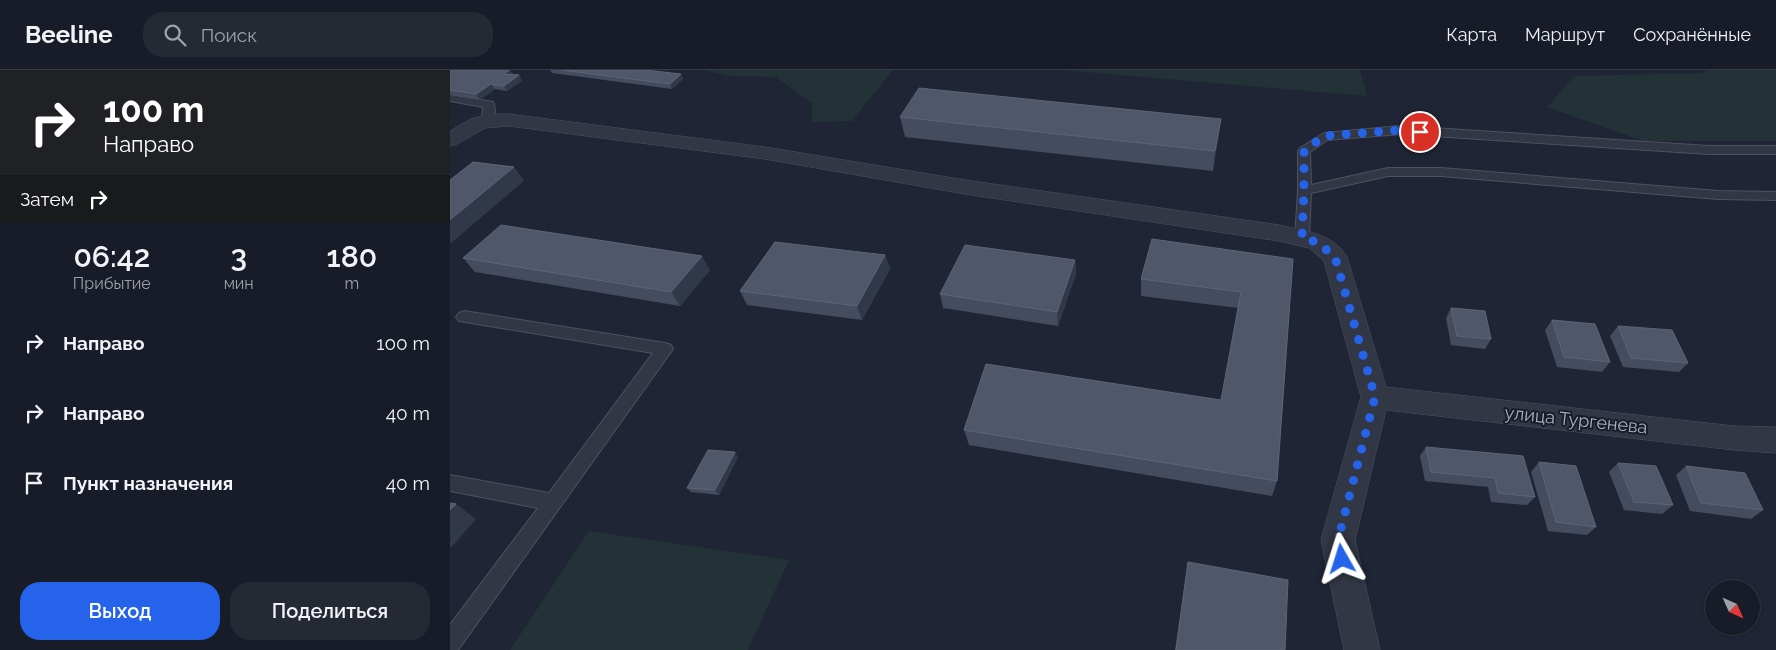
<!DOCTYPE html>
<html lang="ru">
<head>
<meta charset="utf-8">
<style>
  body { margin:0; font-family:Raleway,sans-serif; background:#242934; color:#f1f3f6; height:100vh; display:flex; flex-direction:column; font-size:19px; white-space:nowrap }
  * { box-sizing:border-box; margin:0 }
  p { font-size:16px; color:#9ea1a8 }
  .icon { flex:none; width:28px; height:28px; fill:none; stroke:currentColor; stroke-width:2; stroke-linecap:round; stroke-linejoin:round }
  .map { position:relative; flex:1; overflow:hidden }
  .sheet { display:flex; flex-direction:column; background:#171c28; width:450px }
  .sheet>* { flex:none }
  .hud { background:#202124; color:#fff; overflow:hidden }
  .needle { width:32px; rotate:135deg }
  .tools { position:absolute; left:1255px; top:510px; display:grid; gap:10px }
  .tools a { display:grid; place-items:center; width:55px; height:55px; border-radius:50%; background:#171c28; box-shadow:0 1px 4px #0004,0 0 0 1px #363a45; font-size:25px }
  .pin { position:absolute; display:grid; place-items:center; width:42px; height:42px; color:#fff; margin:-21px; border:2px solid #fff; border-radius:50%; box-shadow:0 1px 5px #0007 }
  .me { position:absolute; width:55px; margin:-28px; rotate:354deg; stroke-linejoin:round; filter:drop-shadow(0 0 4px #0008) }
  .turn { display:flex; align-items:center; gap:18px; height:105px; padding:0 20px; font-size:22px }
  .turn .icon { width:65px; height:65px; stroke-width:2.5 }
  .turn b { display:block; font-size:35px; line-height:42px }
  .then { display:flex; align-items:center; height:48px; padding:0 20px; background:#0003; gap:10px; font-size:19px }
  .eta { display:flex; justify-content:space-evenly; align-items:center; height:85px; text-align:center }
  .eta b { font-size:30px; font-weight:600; line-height:35px }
  .primary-button { display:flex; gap:10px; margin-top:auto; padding:10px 20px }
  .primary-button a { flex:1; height:58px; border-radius:20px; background:#2563eb; color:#fff; font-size:20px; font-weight:600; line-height:58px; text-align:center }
  .primary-button a+a { background:#242934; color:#f1f3f6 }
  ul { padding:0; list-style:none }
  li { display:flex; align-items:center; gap:15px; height:70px; padding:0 20px }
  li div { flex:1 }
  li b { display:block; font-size:19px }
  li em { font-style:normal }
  header { display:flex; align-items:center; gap:30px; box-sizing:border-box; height:70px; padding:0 25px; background:#171c28; border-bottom:1px solid #363a45 }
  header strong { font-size:24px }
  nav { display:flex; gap:28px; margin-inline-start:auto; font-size:18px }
  .search { width:350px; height:45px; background:#242934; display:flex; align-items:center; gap:12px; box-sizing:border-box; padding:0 18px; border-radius:20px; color:#9ea1a8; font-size:19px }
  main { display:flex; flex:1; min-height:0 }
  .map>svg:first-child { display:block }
  .green { fill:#223237 }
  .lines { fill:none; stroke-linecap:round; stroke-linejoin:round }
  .lane-casing { stroke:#4d5261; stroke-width:2 }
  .street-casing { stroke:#4d5261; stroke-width:1 }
  .lane { fill:#323745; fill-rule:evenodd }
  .street { fill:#323745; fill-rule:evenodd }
  .wall { fill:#454c5f }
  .shaded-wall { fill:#31384a }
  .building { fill:#50576a; stroke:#5e6578 }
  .route { stroke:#2563eb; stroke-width:9; stroke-dasharray:0 16.2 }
  .labels { text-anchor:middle; stroke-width:4; stroke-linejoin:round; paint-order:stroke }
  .street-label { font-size:18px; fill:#acb1c3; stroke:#181d2a }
</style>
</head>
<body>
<header>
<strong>Beeline</strong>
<div class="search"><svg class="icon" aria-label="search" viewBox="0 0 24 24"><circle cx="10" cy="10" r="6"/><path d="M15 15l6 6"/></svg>Поиск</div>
<nav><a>Карта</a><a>Маршрут</a><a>Сохранённые</a></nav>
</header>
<main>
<section class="sheet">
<div class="hud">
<div class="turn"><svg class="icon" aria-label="right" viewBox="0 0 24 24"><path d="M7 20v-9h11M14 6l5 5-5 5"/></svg><div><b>100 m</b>Направо</div></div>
<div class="then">Затем<svg class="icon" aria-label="right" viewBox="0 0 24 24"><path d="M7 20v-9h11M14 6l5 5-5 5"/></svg></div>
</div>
<div class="eta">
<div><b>06:42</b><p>Прибытие</p></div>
<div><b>3</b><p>мин</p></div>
<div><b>180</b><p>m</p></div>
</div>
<ul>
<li><svg class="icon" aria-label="right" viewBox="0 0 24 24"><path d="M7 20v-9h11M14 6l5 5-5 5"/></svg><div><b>Направо</b></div><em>100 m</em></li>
<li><svg class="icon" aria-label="right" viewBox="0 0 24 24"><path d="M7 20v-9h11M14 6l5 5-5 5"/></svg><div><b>Направо</b></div><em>40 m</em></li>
<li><svg class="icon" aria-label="arrive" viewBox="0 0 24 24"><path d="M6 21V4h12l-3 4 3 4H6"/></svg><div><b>Пункт назначения</b></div><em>40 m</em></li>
</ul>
<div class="primary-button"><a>Выход</a><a>Поделиться</a></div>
</section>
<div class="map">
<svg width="1326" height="580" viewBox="0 0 1326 580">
  <rect width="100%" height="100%" fill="#1f2535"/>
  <path class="green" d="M254,0H443L402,51L362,52V33L326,7L279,6Z
    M612,0H910L917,26Z
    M1256,0H1326V71H1193L1097,37L1124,6L1255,3Z
    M139,461L339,490L298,580H60Z"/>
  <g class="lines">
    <defs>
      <path id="lane" d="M0,25L43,32C46,36 45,47 42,51H34L32,49L33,37L0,31Z
        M951,56L1259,76H1326V84H1259L951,64L877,70L860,82L861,115L938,98H991L1268,121L1326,122V130L1268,129L991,106H938L861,123L859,168L857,171H847L845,168L848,120V81L850,78L874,63Z
        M14,241L215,273L221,275L223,279L8,580H0V555L88,438L0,421V405L99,423L203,283L9,251L6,247L9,243Z"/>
      <path id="street" d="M41,44H59L315,77L515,110L829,155C854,161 883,163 897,187L936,317L1284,356L1326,357V383L1284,380L936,340L905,470L930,580H894L871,470L911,327L874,191L859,178L829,171L515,124L315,89L59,56L35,58L7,74L0,76V61L21,49Z"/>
    </defs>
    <use href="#lane" class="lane-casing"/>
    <use href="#street" class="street-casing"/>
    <use href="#lane" class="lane"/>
    <use href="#street" class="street"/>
  </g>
  <path class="wall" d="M0,0H60L63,5H69L72,11L57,21L45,19L30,30L0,25Z
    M100,0H195L231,4L233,9L222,19L102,3Z
    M450,47L771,49L763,101L455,67Z
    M435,185L440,199L412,250L297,235L290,221Z
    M13,188L260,200L230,236L25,202Z
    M843,189L827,411L822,426L519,375L514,360L771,330L788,238L691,226V209Z
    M625,190L626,204L608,256L493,238L490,224Z
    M1001,238L1041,269L1035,279L1001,275L996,248Z
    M1102,250L1160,292L1152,302L1107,297L1095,260Z
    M1168,256L1238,293L1229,302L1173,297L1160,266Z
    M976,377L1085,427L1077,435L1041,432L1038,417L975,411L970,386Z
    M288,387L269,425L241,422L237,418Z
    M1089,392L1146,457L1137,465L1098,461L1081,402Z
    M1168,393L1223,435L1212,444L1174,440L1159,402Z
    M1236,396L1313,440L1301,449L1240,441L1226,405Z
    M738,492L835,580H725Z"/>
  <path class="shaded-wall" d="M59,0H60L63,4L57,9L54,4Z
    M231,4L233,9L222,19L220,14Z
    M69,5L72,11L57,21L54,16Z
    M41,14L45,19L30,30L26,24Z
    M771,49L768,69L763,101L765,81Z
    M64,97L74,111L0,174V150Z
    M435,185L440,199L412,250L407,236Z
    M252,186L260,200L230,236L221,222Z
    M625,190L626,204L608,256L607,242Z
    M285,382L288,387L269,425L265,420Z
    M6,434L26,449L0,479V440Z"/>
  <path class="building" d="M0,0H59L54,4L69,5L54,16L41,14L26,24L0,20Z
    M112,0H195L231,4L220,14Z
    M469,18L771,49L765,81L450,47Z
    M23,92L64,97L0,150V110Z
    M51,155L252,186L221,222L13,188Z
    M702,169L843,189L827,411L514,360L536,294L771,330L791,222L691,209Z
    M325,172L435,185L407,236L290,221Z
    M515,175L625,190L607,242L490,224Z
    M1001,238L1035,241L1041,269L1007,266Z
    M1102,250L1145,254L1160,292L1114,287Z
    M1168,256L1222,260L1238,293L1181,288Z
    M976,377L1073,386L1085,427L1048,423L1045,408L981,402Z
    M258,380L285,382L265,420L237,418Z
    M1089,392L1126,396L1146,457L1106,452Z
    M1168,393L1206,396L1223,435L1184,432Z
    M1236,396L1295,403L1313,440L1251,433Z
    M0,433L6,434L0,440Z
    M738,492L838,510L835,580H726Z"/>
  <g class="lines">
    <path class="route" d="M892,489L888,470L925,327L885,187L867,172L852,168L854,120V81L874,66L951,60L970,62"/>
  </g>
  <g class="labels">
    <g class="street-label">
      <text transform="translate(1126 350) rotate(6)" y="6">улица Тургенева</text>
    </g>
  </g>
</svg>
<div class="tools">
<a><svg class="needle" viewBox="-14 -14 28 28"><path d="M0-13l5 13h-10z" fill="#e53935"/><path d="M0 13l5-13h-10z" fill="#9ea1a8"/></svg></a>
</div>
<div class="pin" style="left:970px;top:62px;background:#d93025"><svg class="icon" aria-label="arrive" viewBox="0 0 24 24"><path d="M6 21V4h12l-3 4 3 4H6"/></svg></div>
<svg class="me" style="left:892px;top:489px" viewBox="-20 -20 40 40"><path d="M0-17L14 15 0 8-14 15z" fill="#2563eb" stroke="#fff" stroke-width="4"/></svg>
</div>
</main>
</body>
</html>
